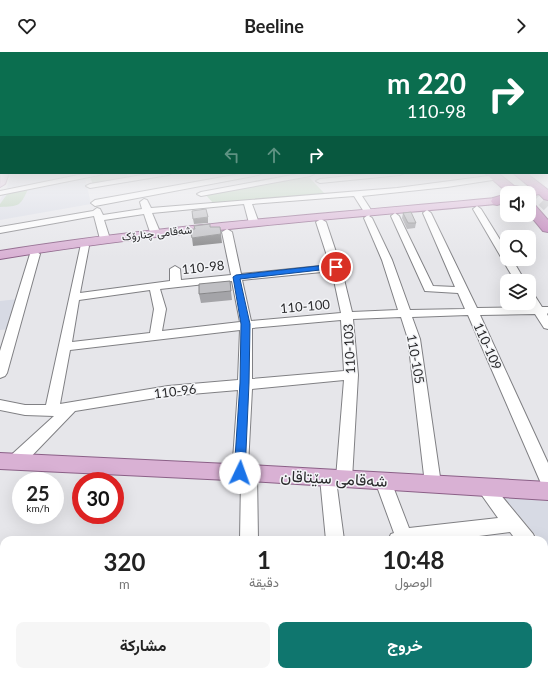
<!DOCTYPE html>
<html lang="ar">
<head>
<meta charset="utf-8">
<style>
  body { margin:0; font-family:Lato,Vazirmatn,sans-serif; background:#f6f6f6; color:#222; direction:rtl; height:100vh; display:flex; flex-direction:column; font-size:15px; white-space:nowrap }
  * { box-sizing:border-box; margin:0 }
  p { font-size:13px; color:#767676 }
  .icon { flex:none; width:22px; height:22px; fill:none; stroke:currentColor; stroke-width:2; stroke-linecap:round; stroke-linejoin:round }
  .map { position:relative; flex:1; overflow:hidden; direction:ltr }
  .panel { position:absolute; left:0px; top:484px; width:548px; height:140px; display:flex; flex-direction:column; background:#fff; border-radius:12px 12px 0 0; box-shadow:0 4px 16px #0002; direction:rtl }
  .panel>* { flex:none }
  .hud { position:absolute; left:0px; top:0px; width:548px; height:122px; box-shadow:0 4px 16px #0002; direction:rtl; background:#0b6e4f; color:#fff; overflow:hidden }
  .buttons { position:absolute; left:500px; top:134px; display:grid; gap:8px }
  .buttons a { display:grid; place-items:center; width:36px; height:36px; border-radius:8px; background:#fff; box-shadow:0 4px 16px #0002; font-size:20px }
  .speed { position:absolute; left:12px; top:420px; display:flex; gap:8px; font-size:20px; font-weight:700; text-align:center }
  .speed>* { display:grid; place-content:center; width:52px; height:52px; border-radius:50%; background:#fff; box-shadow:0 4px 16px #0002; line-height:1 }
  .speed small { font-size:10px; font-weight:400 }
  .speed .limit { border:6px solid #d22; background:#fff; color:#111 }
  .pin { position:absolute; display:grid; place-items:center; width:34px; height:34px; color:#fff; margin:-17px; border:2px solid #fff; border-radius:50%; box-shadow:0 1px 4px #0007 }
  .me { position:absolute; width:44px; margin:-22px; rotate:3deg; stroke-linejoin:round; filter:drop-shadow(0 0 3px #0008) }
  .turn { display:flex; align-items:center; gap:14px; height:84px; padding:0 16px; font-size:18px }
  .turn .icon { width:52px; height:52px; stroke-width:2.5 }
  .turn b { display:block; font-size:28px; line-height:34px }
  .lanes { display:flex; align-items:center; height:38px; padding:0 16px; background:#0003; justify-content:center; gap:20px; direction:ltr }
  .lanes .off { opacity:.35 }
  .eta { display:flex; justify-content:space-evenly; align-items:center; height:68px; text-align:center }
  .eta b { font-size:24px; font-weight:700; line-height:28px }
  .action { display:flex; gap:8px; margin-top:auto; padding:8px 16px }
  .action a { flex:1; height:46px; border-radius:8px; background:#0f766e; color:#fff; font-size:16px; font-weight:700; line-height:46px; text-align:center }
  .action a+a { background:#f6f6f6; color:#222 }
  header { display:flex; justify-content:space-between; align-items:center; height:52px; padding:0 16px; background:#fff; font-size:18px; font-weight:700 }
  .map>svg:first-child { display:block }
  .built { fill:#d7dae4 }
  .green { fill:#b2ccb1 }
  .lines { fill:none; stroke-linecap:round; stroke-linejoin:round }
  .highway-tunnel { stroke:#c0c0c4; stroke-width:12; stroke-dasharray:12 6; stroke-linecap:butt }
  .minor-casing { stroke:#808084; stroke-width:2 }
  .major-casing { stroke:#8b6087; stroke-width:2 }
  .highway-casing { stroke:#8b6087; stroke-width:2 }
  .minor { fill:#fff; fill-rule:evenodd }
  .major { fill:#d9b1d4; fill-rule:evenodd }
  .highway { fill:#c07db8; fill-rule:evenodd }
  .wall { fill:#a4a4a8 }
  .shaded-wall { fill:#868688 }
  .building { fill:#bfbfc3; stroke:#868688 }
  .route { fill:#1a73e8; stroke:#114b97 }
  .labels { text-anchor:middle; stroke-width:3; stroke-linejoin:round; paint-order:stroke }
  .far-street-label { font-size:11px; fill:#29292b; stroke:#f3f4f7 }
  .street-label { font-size:13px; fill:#29292b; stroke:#f3f4f7 }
  .near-street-label { font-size:16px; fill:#29292b; stroke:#f3f4f7 }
</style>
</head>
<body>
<header><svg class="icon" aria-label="forward" viewBox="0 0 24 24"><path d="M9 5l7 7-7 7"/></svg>Beeline<svg class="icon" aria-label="heart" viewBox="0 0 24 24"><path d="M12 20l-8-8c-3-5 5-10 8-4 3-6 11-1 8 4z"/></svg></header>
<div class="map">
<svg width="548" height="624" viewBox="0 0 548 624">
  <rect width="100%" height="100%" fill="#e6e6ea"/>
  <path class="built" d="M11,121H69L68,126L6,139Z
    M85,126L91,152L0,168V148L4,141Z
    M18,247L10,277L0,278V249Z
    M503,445L548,449V497L544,493V488H540Z"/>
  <path class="green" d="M105,121H126L129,126L93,133L90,125Z
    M308,124L325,142L213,151L205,142Z
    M28,137C20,155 19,154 0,155V152L8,141Z"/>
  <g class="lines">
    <path class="highway-tunnel" d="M530,136L548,154"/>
    <defs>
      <path id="minor" d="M88,121H103L99,123L0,143V139Z
        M154,121H172L168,123L90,136L86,134L90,132Z
        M245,121H262L258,123L95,154L91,151L95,148Z
        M303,121L314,122L310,124L201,144L197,142L201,140Z
        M377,121H404L400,123L320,131L316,129L320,127Z
        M496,123H499V127L447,135L362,144L373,161L369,164L372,166L392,208L410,258L465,257L458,241L425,239L391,164L395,161L399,164L433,234L455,235L423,161L427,158L431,161L477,256L531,255L528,251L529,240L533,241L542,255H548V261L547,262L548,264V277L544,276L535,262L480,263L548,411V436L542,434L540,429L468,263L412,265L420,287L441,432L439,437L433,439L427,437L425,432L408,287L401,265L353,267L358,323L352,427L350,432L344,434L338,432L336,428L344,488H326L320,426L322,421L328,419L334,421L336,426L344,328L252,337L248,414L255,416L257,421L258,488H240L241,427L234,426L232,421L238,338L168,344L75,359L21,415L15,416L9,415L7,410L9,405L54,364L25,363L0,358V348L25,353H46L81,192L84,191L89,194L80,241L170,229V217L175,214L180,217L181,228L231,223L222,180L227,177L232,180L241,222L330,213L316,170L321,167L326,170L341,215L352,260L398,258L382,208L364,166L368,163H366L354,144L252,152L259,171L254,174L249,171L244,152L152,161L160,180L155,183L150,180L144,162L104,168L110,187L105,190L100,187L94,164L0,181V175L93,159L97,156L100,157L103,163L142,157L140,150L144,147L147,148L151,156L397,136ZM332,219L341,261L251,269L242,228ZM232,229L240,270L162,279L166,257L160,237ZM150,238L154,257L150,281L72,290L79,248ZM341,268L344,319L252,327V276ZM240,278L238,328L168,334L60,352L70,298Z
        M477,154L481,157L507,199V207H512L525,229H515L473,157Z
        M35,199L40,202L7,321L5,324L0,326V299L30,202Z
        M383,422L389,424L409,476L498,466L476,435L478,430L484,428L490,430L533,482L536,488H516L510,480L448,488H388L391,482L394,481L375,429L377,424Z
        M0,497H4V515H0Z
        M544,499L548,501V522L544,520Z
        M544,525H548V545H544Z
        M0,590H4V612H0Z
        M146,620H169L167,624H144Z
        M234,620H256L255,624H233Z
        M309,620H337L335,624H307Z"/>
      <path id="major" d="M1,119V121H9L5,132L0,135Z
        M507,145V151C338,167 168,179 0,207V199C168,172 338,161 507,145Z
        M0,401L249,413L548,430V448L249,429L0,417Z"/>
      <path id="highway" d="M485,121H498L514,134L531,137L529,134L513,121H526L548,138V148L544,147L539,142L529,144V141H508Z
        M507,142V150L497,153L493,152L491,149L493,146Z
        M529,150L533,151L548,168V180L543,179L529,162Z"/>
    </defs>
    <use href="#minor" class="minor-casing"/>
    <use href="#major" class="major-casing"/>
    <use href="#highway" class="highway-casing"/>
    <use href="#minor" class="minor"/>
    <use href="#major" class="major"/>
    <use href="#highway" class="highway"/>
  </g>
  <path class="wall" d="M403,161L416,171L415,176L407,177L402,166Z
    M231,239L232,248L201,251L199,242Z"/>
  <path class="shaded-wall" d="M208,165V171L194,172L193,167Z
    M221,182L222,191L193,194L192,186Z"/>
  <path class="building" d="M206,157L208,165L193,167L192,159Z
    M411,160L416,171H408L403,161Z
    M210,172V175H220L221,182L192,186L190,177H195L194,174Z
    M230,229L231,239L199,242V232Z"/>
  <linearGradient id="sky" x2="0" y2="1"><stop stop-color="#83b5da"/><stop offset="0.58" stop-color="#f4f4f6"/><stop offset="1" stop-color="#f4f4f6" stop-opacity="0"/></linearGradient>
  <rect width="548" height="206" fill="url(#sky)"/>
  <path class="route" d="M336,212L338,213V216L240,227L250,272L249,331L245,421L244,424L240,426L236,424L234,421L240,331L241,272L233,225L236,223Z"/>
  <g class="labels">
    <g class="far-street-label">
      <text transform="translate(157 181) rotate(-6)" y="4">شەقامی چنارۆک</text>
    </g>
    <g class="street-label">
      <text transform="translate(203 215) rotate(-6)" y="5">110-98</text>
      <text transform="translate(305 254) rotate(-5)" y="5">110-100</text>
      <text transform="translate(488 294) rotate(66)" y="5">110-109</text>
      <text transform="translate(349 297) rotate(-93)" y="5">110-103</text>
      <text transform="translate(416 307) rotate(80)" y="5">110-105</text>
      <text transform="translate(175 339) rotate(-7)" y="5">110-96</text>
    </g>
    <g class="near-street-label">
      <text transform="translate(334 426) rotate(3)" y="6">شەقامی سێتاقان</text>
    </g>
  </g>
</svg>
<div class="buttons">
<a><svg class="icon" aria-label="sound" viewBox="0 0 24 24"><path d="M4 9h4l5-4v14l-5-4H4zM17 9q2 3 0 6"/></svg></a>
<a><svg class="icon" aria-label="search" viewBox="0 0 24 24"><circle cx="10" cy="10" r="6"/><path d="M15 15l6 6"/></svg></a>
<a><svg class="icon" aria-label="layers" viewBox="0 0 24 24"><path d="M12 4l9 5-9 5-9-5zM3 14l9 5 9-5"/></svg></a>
</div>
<div class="speed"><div>25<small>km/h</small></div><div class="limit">30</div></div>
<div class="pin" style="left:336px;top:215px;background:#d93025"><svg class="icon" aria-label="arrive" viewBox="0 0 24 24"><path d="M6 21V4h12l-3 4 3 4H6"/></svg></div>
<svg class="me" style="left:240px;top:421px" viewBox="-20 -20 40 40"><circle r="19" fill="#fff"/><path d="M0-13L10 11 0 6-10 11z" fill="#1a73e8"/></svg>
<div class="hud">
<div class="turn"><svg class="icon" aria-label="right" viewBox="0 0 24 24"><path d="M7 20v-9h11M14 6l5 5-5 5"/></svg><div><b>220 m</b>110-98</div></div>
<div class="lanes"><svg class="icon off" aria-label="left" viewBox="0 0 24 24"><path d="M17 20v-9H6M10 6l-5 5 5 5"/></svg><svg class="icon off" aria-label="ahead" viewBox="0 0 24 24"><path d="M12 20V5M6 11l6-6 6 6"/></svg><svg class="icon" aria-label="right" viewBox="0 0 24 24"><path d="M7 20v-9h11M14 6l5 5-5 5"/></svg></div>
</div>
<section class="panel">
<div class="eta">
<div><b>10:48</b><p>الوصول</p></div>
<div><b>1</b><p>دقيقة</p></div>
<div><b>320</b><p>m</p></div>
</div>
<div class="action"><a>خروج</a><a>مشاركة</a></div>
</section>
</div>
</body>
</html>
